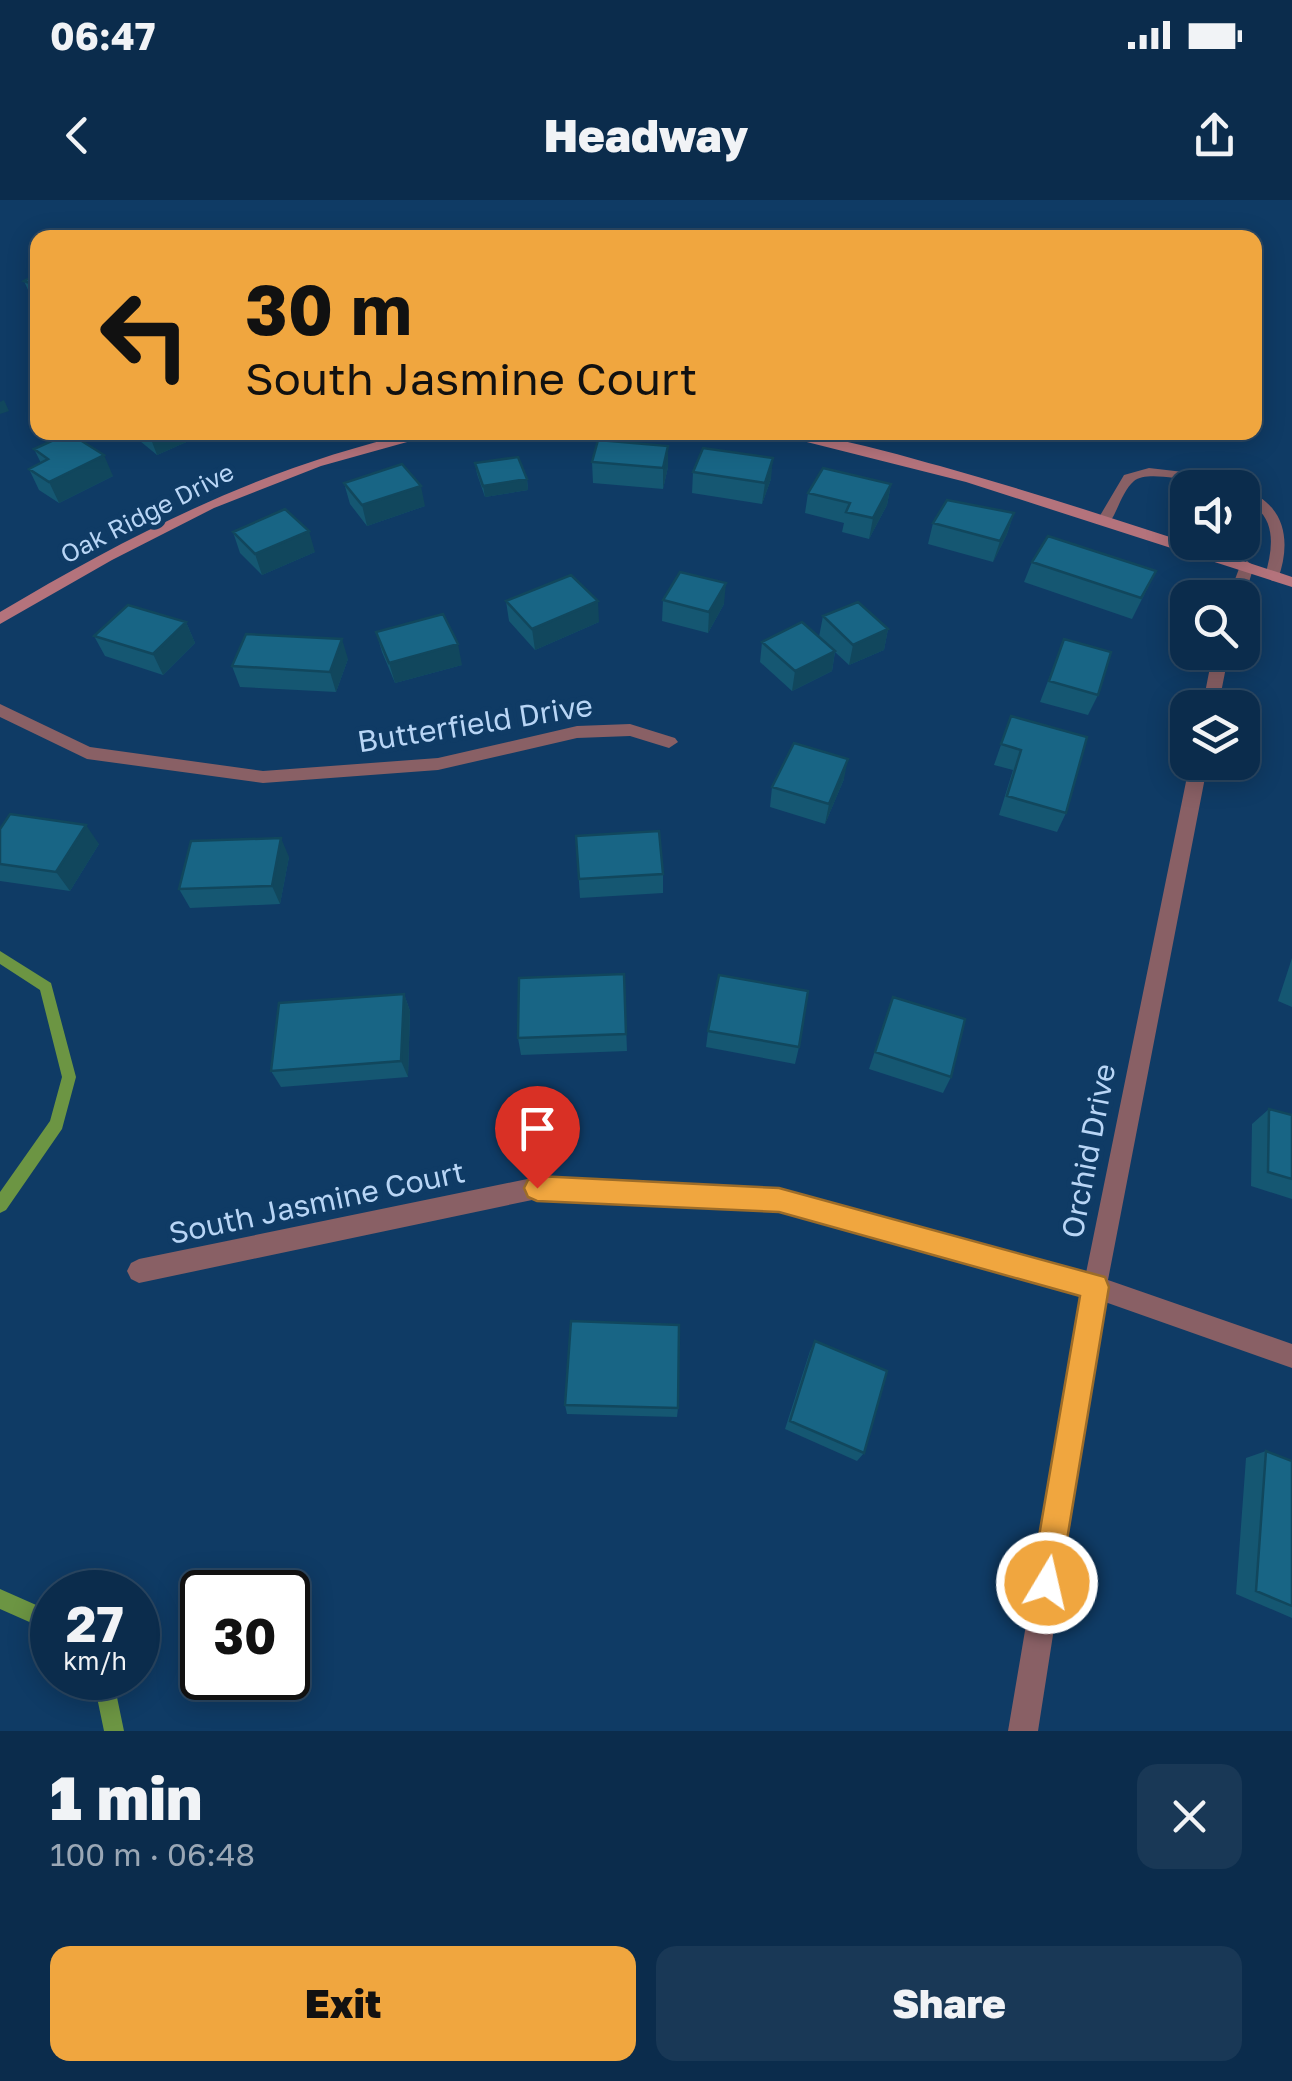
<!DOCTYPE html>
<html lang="en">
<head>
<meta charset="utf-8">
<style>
  body { margin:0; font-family:"Golos Text",sans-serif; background:#193856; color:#f1f3f6; height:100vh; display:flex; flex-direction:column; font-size:38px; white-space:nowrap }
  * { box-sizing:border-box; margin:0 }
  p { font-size:32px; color:#9aa7b5 }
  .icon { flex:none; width:55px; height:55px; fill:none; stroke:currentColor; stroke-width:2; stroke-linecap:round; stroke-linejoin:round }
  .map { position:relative; height:1531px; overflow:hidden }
  .details { display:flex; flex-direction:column; background:#0b2c4c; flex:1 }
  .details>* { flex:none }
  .banner { position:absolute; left:30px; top:30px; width:1232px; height:210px; border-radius:20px; box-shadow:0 5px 25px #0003,0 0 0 2px #2b4864; background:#f0a63f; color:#111; overflow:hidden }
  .fabs { position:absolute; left:1170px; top:270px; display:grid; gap:20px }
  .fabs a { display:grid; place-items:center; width:90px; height:90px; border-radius:20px; background:#0b2c4c; box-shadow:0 5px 25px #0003,0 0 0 2px #2b4864; font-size:50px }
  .speed { position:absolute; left:30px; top:1370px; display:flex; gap:20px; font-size:50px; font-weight:700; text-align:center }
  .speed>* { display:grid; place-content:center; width:130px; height:130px; border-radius:50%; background:#0b2c4c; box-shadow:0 5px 25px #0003,0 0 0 2px #2b4864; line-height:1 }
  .speed small { font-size:25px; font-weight:400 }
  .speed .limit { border:5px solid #111; border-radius:15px; background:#fff; color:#111 }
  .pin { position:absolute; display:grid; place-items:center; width:85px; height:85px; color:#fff; margin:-102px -42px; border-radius:50% 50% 50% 0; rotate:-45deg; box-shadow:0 0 10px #0007 }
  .pin .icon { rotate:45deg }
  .me { position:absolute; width:110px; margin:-55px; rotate:9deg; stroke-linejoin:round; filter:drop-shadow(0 0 8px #0008) }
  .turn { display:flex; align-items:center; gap:35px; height:210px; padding:0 50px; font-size:45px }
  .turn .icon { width:130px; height:130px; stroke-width:2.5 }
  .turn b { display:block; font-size:70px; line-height:85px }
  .round { display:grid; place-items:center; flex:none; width:105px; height:105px; border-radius:20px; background:#193856 }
  .summary { display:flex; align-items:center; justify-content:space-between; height:170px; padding:0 50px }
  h1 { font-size:60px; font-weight:800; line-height:75px }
  .button { display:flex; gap:20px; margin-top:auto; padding:20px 50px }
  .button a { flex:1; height:115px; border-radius:20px; background:#f0a63f; color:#111; font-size:40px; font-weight:800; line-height:115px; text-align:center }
  .button a+a { background:#193856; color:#f1f3f6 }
  .status { display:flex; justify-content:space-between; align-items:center; height:70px; padding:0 50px; background:#0b2c4c; direction:ltr }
  .status svg { height:28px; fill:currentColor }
  header { display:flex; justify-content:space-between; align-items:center; height:130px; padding:0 50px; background:#0b2c4c; font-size:45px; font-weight:800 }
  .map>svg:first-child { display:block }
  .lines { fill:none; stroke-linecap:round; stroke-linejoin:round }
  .stream { fill:#6c9543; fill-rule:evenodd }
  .lane { fill:#896065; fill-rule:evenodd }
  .street { fill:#896065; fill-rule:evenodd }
  .secondary { fill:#b4737c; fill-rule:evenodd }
  .wall { fill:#155772 }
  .shaded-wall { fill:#11475d }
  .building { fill:#186585; stroke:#11475d; stroke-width:2.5 }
  .route { fill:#f0a63f; stroke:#9c6c29; stroke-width:2.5 }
  .labels { text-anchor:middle; stroke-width:10; stroke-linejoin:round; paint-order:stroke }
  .far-street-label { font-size:25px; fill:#b8d5f5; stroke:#0f3b65 }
  .street-label { font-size:30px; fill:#b8d5f5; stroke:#0f3b65 }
</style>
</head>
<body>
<div class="status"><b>06:47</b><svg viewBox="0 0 49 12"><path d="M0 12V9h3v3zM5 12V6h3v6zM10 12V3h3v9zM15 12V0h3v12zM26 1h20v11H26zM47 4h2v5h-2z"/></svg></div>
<header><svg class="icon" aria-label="back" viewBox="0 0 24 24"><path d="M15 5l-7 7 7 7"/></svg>Headway<svg class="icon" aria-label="share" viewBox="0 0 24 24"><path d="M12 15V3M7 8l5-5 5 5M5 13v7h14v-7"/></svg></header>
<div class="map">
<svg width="1292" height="1531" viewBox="0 0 1292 1531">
  <rect width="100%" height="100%" fill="#0f3b65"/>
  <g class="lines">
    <path class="stream" d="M0,751L51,783L76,877L62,929L6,1010L0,1013V992L50,921L62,877L40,790L0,764Z
      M0,1389L52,1412V1432L0,1409Z
      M93,1478H113L124,1531H104Z"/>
    <path class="lane" d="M1149,268L1192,273L1235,288C1211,288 1151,267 1134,281C1123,290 1118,310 1110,322H1100L1098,319L1124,275Z
      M1242,289C1285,303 1292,340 1278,379L1273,381L1265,376C1274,344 1277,315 1242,298Z"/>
    <path class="street" d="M1247,361L1254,366L1244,398H1228L1240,366Z
      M1213,452H1229L1218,508H1202Z
      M0,504L90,547L263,571L438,558L577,526L630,524L675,538L678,542L669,548L630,536L577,538L438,570L263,583L87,559L0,517Z
      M1190,562H1208L1108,1080L1292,1144V1168L1105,1102L1038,1531H1008L1082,1095L779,1011L537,999L139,1083L131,1079L127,1071L131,1063L139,1059L537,977L779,989L1086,1073Z"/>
    <path class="secondary" d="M417,232H443L321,266L214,308L112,360L0,424V412C135,332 263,267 417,232Z
      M767,232C825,232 884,251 940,266C1058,299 1175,339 1292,377V387L966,282Z"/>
  </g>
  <path class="wall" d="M38,74V103L33,101L24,81Z
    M129,232H209L157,255Z
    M34,249L113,276L59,303L39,290L29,269L41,263Z
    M592,262L668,267L663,289L593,283Z
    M475,263L527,279L528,290L485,297L477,274Z
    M693,272L771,279L762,304L692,293Z
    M344,283L425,306L367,326L350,304Z
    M891,284L887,305L869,339L842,332L844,323L805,313L808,293Z
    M1014,313L1007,334L993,362L928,344L933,323Z
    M233,332L315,352L262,375L240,353Z
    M1032,362L1156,371L1132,419L1024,382Z
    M663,400L724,404L708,433L662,421Z
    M506,401L599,422L535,450L509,421Z
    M823,416L888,429L884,450L849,465L835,452L832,471L792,491L760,462L762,442L819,437Z
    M186,422L195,443L163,475L105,456L94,436Z
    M376,432L462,465L395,483L382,452Z
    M1064,439L1098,495L1088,515L1040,502Z
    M348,459L336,492L240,487L232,466Z
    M1011,516L1066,613L1057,632L999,615L1013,570L994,565Z
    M844,579L825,624L770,607L772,587Z
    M0,629L99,644L70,691L0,681Z
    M576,636L663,674V693L580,698Z
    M289,657L280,704L190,708L179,689Z
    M1292,758V807L1278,801Z
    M624,774L627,851L521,855L518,838Z
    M404,794L410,811L408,877L281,887L271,871Z
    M893,797L951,877L943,893L869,869Z
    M708,831L799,847L795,864L706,847Z
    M1269,909L1292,915V999L1251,986L1252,924Z
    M815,1141L864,1253L857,1261L785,1229L810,1151Z
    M565,1205L678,1208L677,1217L567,1214Z
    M1266,1251L1292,1261V1418L1236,1394L1246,1258Z"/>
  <path class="shaded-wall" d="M4,200L9,211L0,214V202Z
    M153,232H209L157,255L149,234Z
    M668,246V267L663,289V268Z
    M104,255L113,276L59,303L49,282Z
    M773,258L771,279L762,304L765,283Z
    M527,279L528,290L485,297L483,286Z
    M891,284L887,305L869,339L873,318Z
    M421,286L425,306L367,326L362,305Z
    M1014,313L1007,334L993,362L1000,341Z
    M309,331L315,352L262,375L255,354Z
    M726,383L724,404L708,433L709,412Z
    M598,401L599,422L535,450L532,429Z
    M186,422L195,443L163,475L153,454Z
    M888,429L884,450L849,465L853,445Z
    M342,439L348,459L336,492L330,472Z
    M458,444L462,465L395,483L389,463Z
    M835,451L832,471L792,491L795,471Z
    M848,559L844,579L825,624L829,604Z
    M86,625L99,644L70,691L56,672Z
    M281,638L289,657L280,704L272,686Z
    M404,794L410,811L408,877L401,861Z"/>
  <path class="building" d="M38,74V86L24,81Z
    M69,233L104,255L49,282L29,269L48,259L34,249Z
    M598,240L668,246L663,268L592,262Z
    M703,248L773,258L765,283L693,272Z
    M518,257L527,279L483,286L475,263Z
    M402,264L421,286L362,305L344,283Z
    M823,268L891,284L873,318L846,312L850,303L808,293Z
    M947,300L1014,313L1000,341L933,323Z
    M285,309L309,331L255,354L233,332Z
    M1048,336L1156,371L1141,398L1032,362Z
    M680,372L726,383L709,412L663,400Z
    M571,375L598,401L532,429L506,401Z
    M858,402L888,429L853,445L823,416Z
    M128,405L186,422L153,454L94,436Z
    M443,414L458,444L389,463L376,432Z
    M802,422L835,451L795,471L762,442Z
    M246,434L342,439L330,472L232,466Z
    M1064,439L1111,452L1098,495L1049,481Z
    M1011,516L1087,537L1066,613L1007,596L1021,550L1001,544Z
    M794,543L848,559L829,604L772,587Z
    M10,614L86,625L56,672L0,664V629Z
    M659,631L663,674L579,679L576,636Z
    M281,638L272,686L179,689L191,641Z
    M624,774L626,834L518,838L519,778Z
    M719,775L808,791L799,847L708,831Z
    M404,794L401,861L271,871L279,803Z
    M893,797L965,819L951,877L875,852Z
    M1269,909L1292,915V979L1268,972Z
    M571,1121L679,1125L678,1208L565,1205Z
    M815,1141L887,1171L864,1253L790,1221Z
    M1266,1251L1292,1261V1406L1256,1391Z"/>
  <path class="route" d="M537,976L779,988L1105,1077L1109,1087L1058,1394L1047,1399L1036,1394L1031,1383L1080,1096L779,1012L537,1001L528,997L524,988L528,980Z"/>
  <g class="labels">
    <g class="far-street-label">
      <text transform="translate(147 313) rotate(-27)" y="9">Oak Ridge Drive</text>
    </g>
    <g class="street-label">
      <text transform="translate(475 524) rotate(-9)" y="10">Butterfield Drive</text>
      <text transform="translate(1089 951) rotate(-79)" y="10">Orchid Drive</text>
      <text transform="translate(317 1003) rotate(-12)" y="10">South Jasmine Court</text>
    </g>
  </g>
</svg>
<div class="fabs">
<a><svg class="icon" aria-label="sound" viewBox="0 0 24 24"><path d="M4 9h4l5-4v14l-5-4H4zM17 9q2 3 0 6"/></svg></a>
<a><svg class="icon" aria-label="search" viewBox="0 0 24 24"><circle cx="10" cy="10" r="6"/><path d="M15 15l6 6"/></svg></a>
<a><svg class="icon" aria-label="layers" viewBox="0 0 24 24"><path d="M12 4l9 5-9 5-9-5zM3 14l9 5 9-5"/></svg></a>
</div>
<div class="speed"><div>27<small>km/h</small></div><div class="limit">30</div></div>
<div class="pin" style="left:537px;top:988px;background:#d93025"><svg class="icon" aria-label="arrive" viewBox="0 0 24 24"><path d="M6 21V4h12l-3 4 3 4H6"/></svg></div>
<svg class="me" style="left:1047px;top:1383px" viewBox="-20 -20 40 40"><circle r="17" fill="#f0a63f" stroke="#fff" stroke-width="3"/><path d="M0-11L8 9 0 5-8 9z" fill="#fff"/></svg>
<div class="banner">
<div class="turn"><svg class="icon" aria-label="left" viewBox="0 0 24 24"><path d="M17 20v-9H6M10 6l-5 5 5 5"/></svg><div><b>30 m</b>South Jasmine Court</div></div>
</div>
</div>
<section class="details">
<div class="summary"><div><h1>1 min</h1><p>100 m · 06:48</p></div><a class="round"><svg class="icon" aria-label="close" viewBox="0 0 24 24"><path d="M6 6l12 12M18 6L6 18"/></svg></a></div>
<div class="button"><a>Exit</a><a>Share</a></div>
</section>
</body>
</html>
